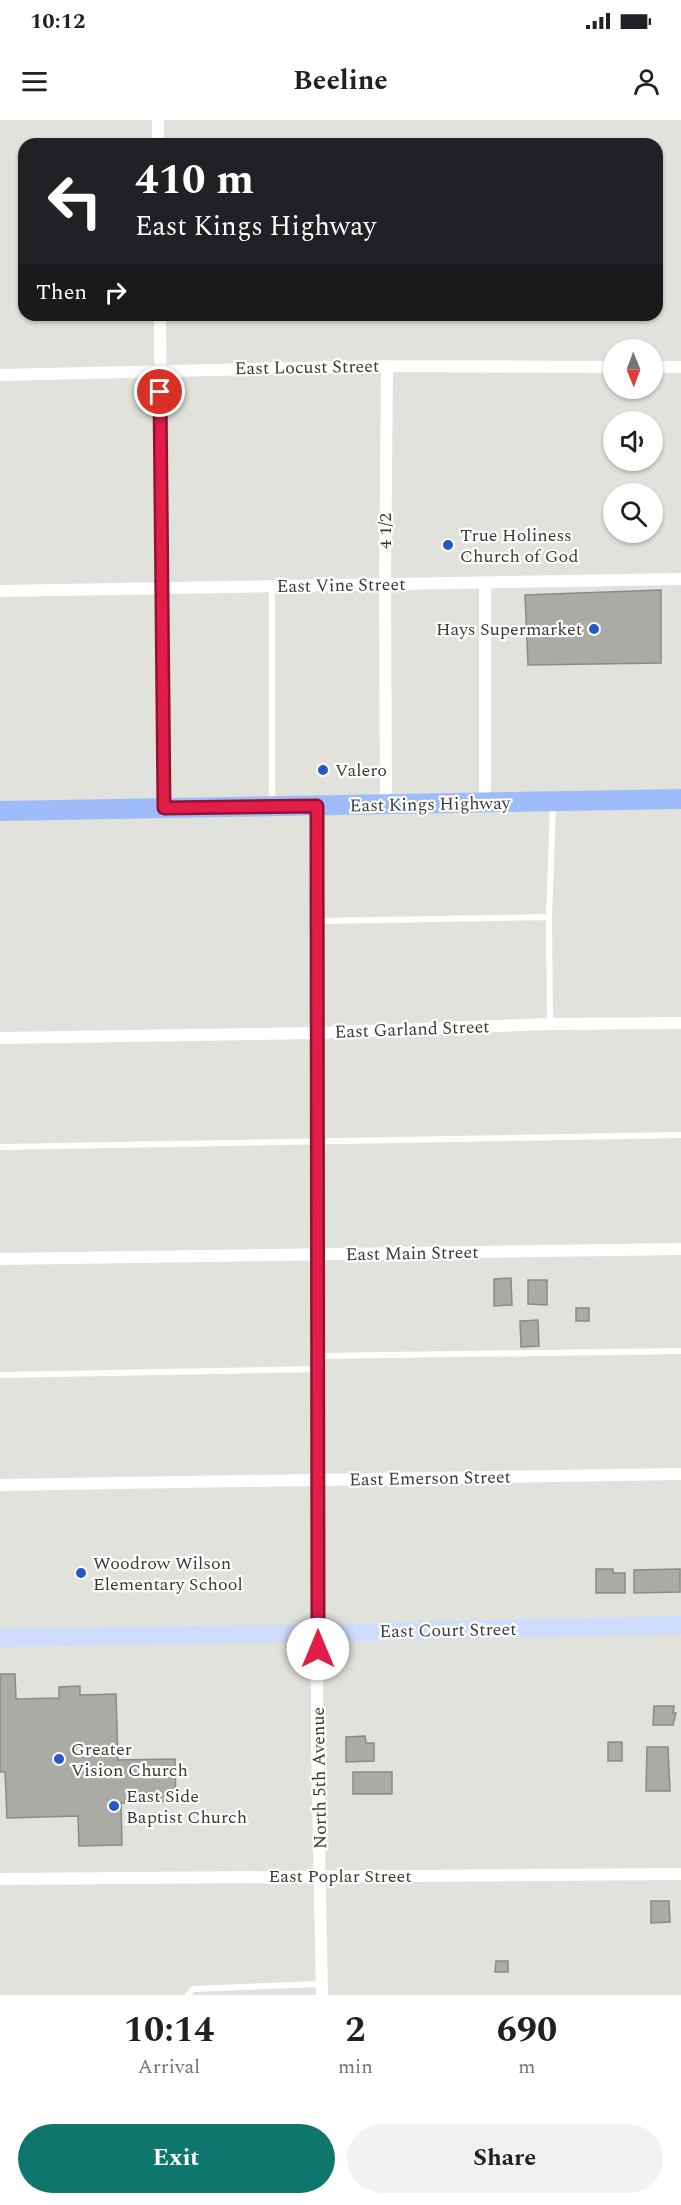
<!DOCTYPE html>
<html lang="en">
<head>
<meta charset="utf-8">
<style>
  body { margin:0; font-family:Spectral,serif; background:#f2f2f2; color:#202124; height:100vh; display:flex; flex-direction:column; font-size:22px; white-space:nowrap }
  * { box-sizing:border-box; margin:0 }
  p { font-size:20px; color:#757577 }
  .icon { flex:none; width:33px; height:33px; fill:none; stroke:currentColor; stroke-width:2; stroke-linecap:round; stroke-linejoin:round }
  .map { position:relative; height:1875px; overflow:hidden }
  .side { display:flex; flex-direction:column; background:#fff; flex:1 }
  .side>* { flex:none }
  .banner { position:absolute; left:18px; top:18px; width:645px; height:183px; border-radius:18px; box-shadow:0 2px 4px #0004; background:#202124; color:#fff; overflow:hidden }
  .needle { width:39px; rotate:179deg }
  .controls { position:absolute; left:603px; top:219px; display:grid; gap:12px }
  .controls a { display:grid; place-items:center; width:60px; height:60px; border-radius:50%; background:#fff; box-shadow:0 2px 4px #0004; font-size:30px }
  .pin { position:absolute; display:grid; place-items:center; width:51px; height:51px; color:#fff; margin:-26px; border:3px solid #fff; border-radius:50%; box-shadow:0 2px 6px #0007 }
  .me { position:absolute; width:66px; margin:-33px; rotate:0deg; stroke-linejoin:round; filter:drop-shadow(0 0 4px #0008) }
  .turn { display:flex; align-items:center; gap:21px; height:126px; padding:0 18px; font-size:27px }
  .turn .icon { width:78px; height:78px; stroke-width:2.5 }
  .turn b { display:block; font-size:42px; line-height:51px }
  .then { display:flex; align-items:center; height:57px; padding:0 18px; background:#0003; gap:12px; font-size:22px }
  .eta { display:flex; justify-content:space-evenly; align-items:center; height:102px; text-align:center }
  .eta b { font-size:36px; font-weight:700; line-height:42px }
  .action { display:flex; gap:12px; margin-top:auto; padding:12px 18px }
  .action a { flex:1; height:69px; border-radius:36px; background:#0f766e; color:#fff; font-size:24px; font-weight:700; line-height:69px; text-align:center }
  .action a+a { background:#f2f2f2; color:#202124 }
  .status { display:flex; justify-content:space-between; align-items:center; height:42px; padding:0 30px; background:#fff; direction:ltr }
  .status svg { height:16px; fill:currentColor }
  header { display:flex; justify-content:space-between; align-items:center; height:78px; padding:0 18px; background:#fff; font-size:27px; font-weight:700 }
  .map>svg:first-child { display:block }
  .building { fill:#aaaba5; stroke:#8a8b86; stroke-width:1.5 }
  .lines { fill:none; stroke-linecap:round; stroke-linejoin:round }
  .lane { stroke:#fff; stroke-width:6 }
  .street { stroke:#fff; stroke-width:12 }
  .secondary { stroke:#ceddfd; stroke-width:18 }
  .primary { stroke:#9ebcfa; stroke-width:20 }
  .route-casing { stroke:#92132f; stroke-width:15 }
  .route { stroke:#e11d48; stroke-width:10 }
  .poi-dot { fill:#2858c7; stroke:#fffffe; stroke-width:2 }
  .labels { text-anchor:middle; stroke-width:4.5; stroke-linejoin:round; paint-order:stroke }
  .street-label { font-size:18px; fill:#3a3b38; stroke:#fffffe }
  .poi-label { font-size:18px; fill:#3a3b38; stroke:#fffffe; text-anchor:start }
</style>
</head>
<body>
<div class="status"><b>10:12</b><svg viewBox="0 0 49 12"><path d="M0 12V9h3v3zM5 12V6h3v6zM10 12V3h3v9zM15 12V0h3v12zM26 1h20v11H26zM47 4h2v5h-2z"/></svg></div>
<header><svg class="icon" aria-label="menu" viewBox="0 0 24 24"><path d="M4 6h16M4 12h16M4 18h16"/></svg>Beeline<svg class="icon" aria-label="person" viewBox="0 0 24 24"><circle cx="12" cy="8" r="4"/><path d="M4 21q1-7 8-7t8 7"/></svg></header>
<div class="map">
<svg width="681" height="1875" viewBox="0 0 681 1875">
  <rect width="100%" height="100%" fill="#e1e2dc"/>
  <path class="building" d="M661,470V543L528,545L525,475Z
    M511,1158L512,1185L494,1186V1159Z
    M528,1160H547V1185L528,1184Z
    M576,1188H589V1201H576Z
    M538,1200L539,1226L521,1227L520,1201Z
    M596,1449H613V1453H625V1473H596Z
    M680,1449V1472L634,1473V1450Z
    M0,1554H15L16,1579L59,1578V1567L80,1566V1575L116,1574L118,1640L175,1639L176,1681L121,1683L122,1725L79,1726L78,1696L7,1698L5,1652H0Z
    M654,1586H674L673,1593H676L673,1605H653Z
    M365,1616L366,1623H374V1641L346,1642V1617Z
    M608,1622H622V1641H608Z
    M647,1627H668L670,1671H646Z
    M353,1652H392V1674H353Z
    M651,1781H669L670,1802L651,1803Z
    M496,1841H508V1852H495Z"/>
  <g class="lines">
    <path class="lane" d="M272,467V683
      M318,801L549,797
      M550,904L549,797L553,685
      M0,1027L681,1015
      M317,1236L681,1231
      M0,1255L316,1249
      M188,1875L193,1869L321,1864"/>
    <path class="street" d="M158,0V24
      M160,195L164,688
      M652,247H681
      M0,255L387,246L614,247
      M0,471L681,459
      M485,683V462
      M386,685L385,464L387,246
      M317,686V1621L322,1875
      M0,918L316,913L550,904L681,903
      M0,1139L681,1129
      M0,1365L681,1354
      M0,1759L681,1754"/>
    <path class="secondary" d="M0,1518L318,1513L681,1505"/>
    <path class="primary" d="M0,691L681,679"/>
  </g>
  <g class="lines">
    <defs>
      <path id="route" d="M160,272L164,688L317,686L318,1529"/>
    </defs>
    <use href="#route" class="route-casing"/>
    <use href="#route" class="route"/>
  </g>
  <g class="poi-dot">
    <circle cx="448" cy="425" r="6"/>
    <circle cx="594" cy="509" r="6"/>
    <circle cx="323" cy="650" r="6"/>
    <circle cx="81" cy="1453" r="6"/>
    <circle cx="59" cy="1639" r="6"/>
    <circle cx="114" cy="1686" r="6"/>
  </g>
  <g class="labels">
    <g class="street-label">
      <text transform="translate(307 247) rotate(-1)" y="6">East Locust Street</text>
      <text transform="translate(385 411) rotate(-90)" y="6">4 1/2</text>
      <text transform="translate(341 465) rotate(-1)" y="6">East Vine Street</text>
      <text transform="translate(430 684) rotate(-1)" y="6">East Kings Highway</text>
      <text transform="translate(412 909) rotate(-2)" y="6">East Garland Street</text>
      <text transform="translate(412 1133) rotate(-1)" y="6">East Main Street</text>
      <text transform="translate(430 1358) rotate(-1)" y="6">East Emerson Street</text>
      <text transform="translate(448 1510) rotate(-1)" y="6">East Court Street</text>
      <text transform="translate(319 1658) rotate(-91)" y="6">North 5th Avenue</text>
      <text x="340" y="1762">East Poplar Street</text>
    </g>
    <g class="poi-label">
      <text x="460" y="421">True Holiness<tspan x="460" dy="21">Church of God</tspan></text>
      <text x="582" y="515" text-anchor="end">Hays Supermarket</text>
      <text x="335" y="656">Valero</text>
      <text x="93" y="1449">Woodrow Wilson<tspan x="93" dy="21">Elementary School</tspan></text>
      <text x="71" y="1635">Greater<tspan x="71" dy="21">Vision Church</tspan></text>
      <text x="126" y="1682">East Side<tspan x="126" dy="21">Baptist Church</tspan></text>
    </g>
  </g>
</svg>
<div class="controls">
<a><svg class="needle" viewBox="-14 -14 28 28"><path d="M0-13l5 13h-10z" fill="#e53935"/><path d="M0 13l5-13h-10z" fill="#757577"/></svg></a>
<a><svg class="icon" aria-label="sound" viewBox="0 0 24 24"><path d="M4 9h4l5-4v14l-5-4H4zM17 9q2 3 0 6"/></svg></a>
<a><svg class="icon" aria-label="search" viewBox="0 0 24 24"><circle cx="10" cy="10" r="6"/><path d="M15 15l6 6"/></svg></a>
</div>
<div class="pin" style="left:160px;top:272px;background:#d93025"><svg class="icon" aria-label="arrive" viewBox="0 0 24 24"><path d="M6 21V4h12l-3 4 3 4H6"/></svg></div>
<svg class="me" style="left:318px;top:1529px" viewBox="-20 -20 40 40"><circle r="19" fill="#fff"/><path d="M0-13L10 11 0 6-10 11z" fill="#e11d48"/></svg>
<div class="banner">
<div class="turn"><svg class="icon" aria-label="left" viewBox="0 0 24 24"><path d="M17 20v-9H6M10 6l-5 5 5 5"/></svg><div><b>410 m</b>East Kings Highway</div></div>
<div class="then">Then<svg class="icon" aria-label="right" viewBox="0 0 24 24"><path d="M7 20v-9h11M14 6l5 5-5 5"/></svg></div>
</div>
</div>
<section class="side">
<div class="eta">
<div><b>10:14</b><p>Arrival</p></div>
<div><b>2</b><p>min</p></div>
<div><b>690</b><p>m</p></div>
</div>
<div class="action"><a>Exit</a><a>Share</a></div>
</section>
</body>
</html>
